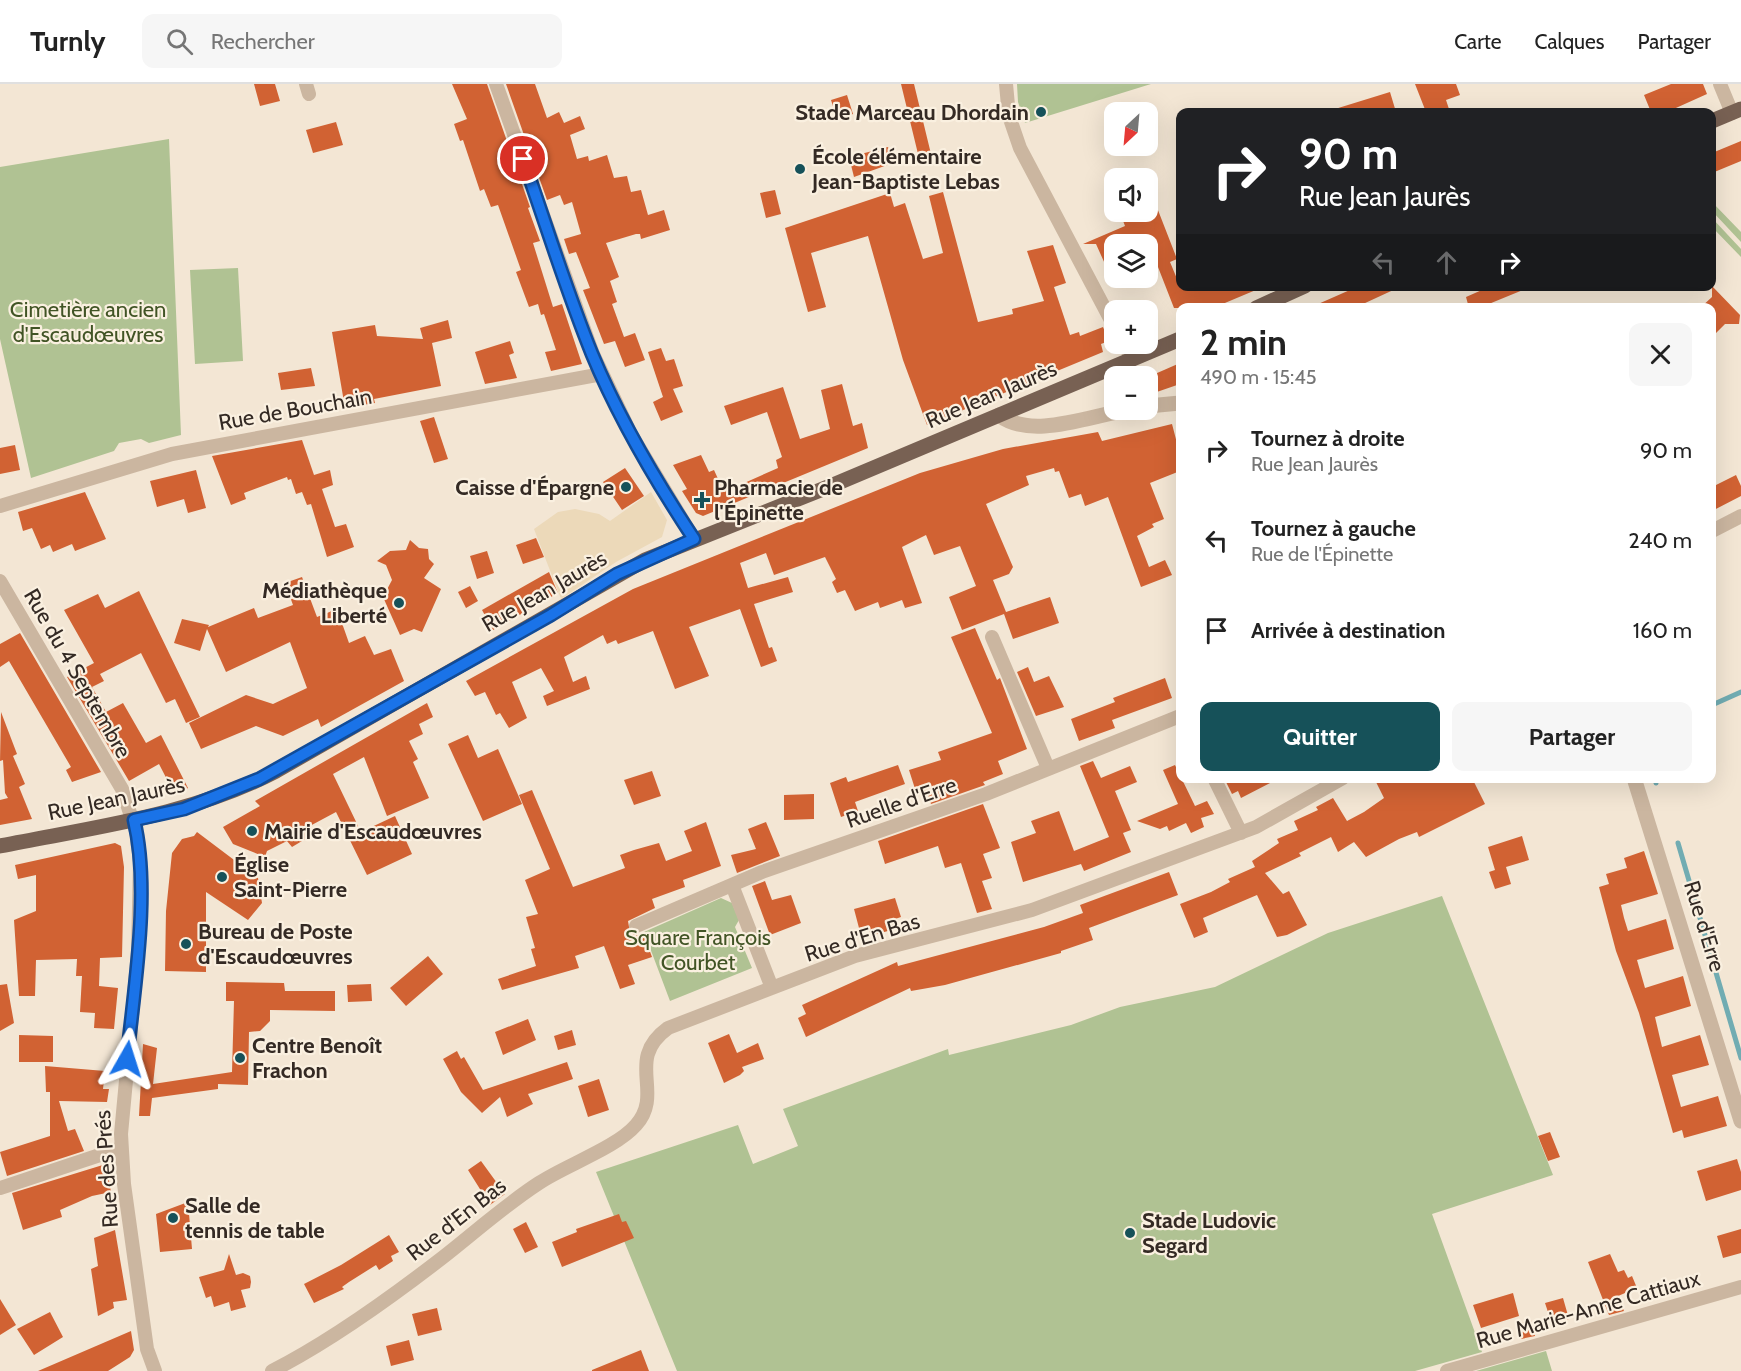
<!DOCTYPE html>
<html lang="fr">
<head>
<meta charset="utf-8">
<style>
  body { margin:0; font-family:Cabin,sans-serif; background:#f6f6f6; color:#222; height:100vh; display:flex; flex-direction:column; font-size:22px; white-space:nowrap }
  * { box-sizing:border-box; margin:0 }
  p { font-size:20px; color:#767676 }
  .icon { flex:none; width:33px; height:33px; fill:none; stroke:currentColor; stroke-width:2; stroke-linecap:round; stroke-linejoin:round }
  .map { position:relative; flex:1; overflow:hidden }
  .drawer { position:absolute; left:1176px; top:219px; width:540px; height:480px; display:flex; flex-direction:column; background:#fff; border-radius:12px; box-shadow:0 6px 24px #0002 }
  .drawer>* { flex:none }
  .banner { position:absolute; left:1176px; top:24px; width:540px; height:183px; border-radius:12px; box-shadow:0 6px 24px #0002; background:#202124; color:#fff; overflow:hidden }
  .needle { width:39px; rotate:206deg }
  .buttons { position:absolute; left:1104px; top:18px; display:grid; gap:12px }
  .buttons a { display:grid; place-items:center; width:54px; height:54px; border-radius:12px; background:#fff; box-shadow:0 6px 24px #0002; font-size:30px }
  .pin { position:absolute; display:grid; place-items:center; width:51px; height:51px; color:#fff; margin:-26px; border:3px solid #fff; border-radius:50%; box-shadow:0 2px 6px #0007 }
  .me { position:absolute; width:66px; margin:-33px; rotate:6deg; stroke-linejoin:round; filter:drop-shadow(0 0 4px #0008) }
  .turn { display:flex; align-items:center; gap:21px; height:126px; padding:0 24px; font-size:27px }
  .turn .icon { width:78px; height:78px; stroke-width:2.5 }
  .turn b { display:block; font-size:42px; line-height:51px }
  .lanes { display:flex; align-items:center; height:57px; padding:0 24px; background:#0003; justify-content:center; gap:30px; direction:ltr }
  .lanes .off { opacity:.35 }
  .round { display:grid; place-items:center; flex:none; width:63px; height:63px; border-radius:12px; background:#f6f6f6 }
  .headline { display:flex; align-items:center; justify-content:space-between; height:102px; padding:0 24px }
  h1 { font-size:36px; font-weight:700; line-height:45px }
  .button { display:flex; gap:12px; margin-top:auto; padding:12px 24px }
  .button a { flex:1; height:69px; border-radius:12px; background:#165159; color:#fff; font-size:24px; font-weight:700; line-height:69px; text-align:center }
  .button a+a { background:#f6f6f6; color:#222 }
  ul { padding:0; list-style:none }
  li { display:flex; align-items:center; gap:18px; height:90px; padding:0 24px }
  li div { flex:1 }
  li b { display:block; font-size:22px }
  li em { font-style:normal }
  header { display:flex; align-items:center; gap:36px; box-sizing:border-box; height:84px; padding:0 30px; background:#fff; border-bottom:2px solid #e0e0e0 }
  header strong { font-size:28px }
  nav { display:flex; gap:33px; margin-inline-start:auto; font-size:21px }
  .search { width:420px; height:54px; background:#f6f6f6; display:flex; align-items:center; gap:15px; box-sizing:border-box; padding:0 21px; border-radius:12px; color:#767676; font-size:22px }
  .map>svg:first-child { display:block }
  .green { fill:#b0c293 }
  .plaza { fill:#ecd9b9 }
  .lines { fill:none; stroke-linecap:round; stroke-linejoin:round }
  .stream { stroke:#71acb2; stroke-width:5 }
  .building { fill:#d16233 }
  .minor { stroke:#cbb6a0; stroke-width:14 }
  .tertiary { stroke:#cbb6a0; stroke-width:15 }
  .primary { stroke:#786153; stroke-width:15 }
  .route-casing { stroke:#114b97; stroke-width:15 }
  .route { stroke:#1a73e8; stroke-width:10 }
  .poi-dot { fill:#165159; stroke:#faf0e0; stroke-width:2 }
  .labels { text-anchor:middle; stroke-width:4.5; stroke-linejoin:round; paint-order:stroke }
  .poi-label { font-size:22px; font-weight:bold; fill:#342a24; stroke:#faf0e0; text-anchor:start }
  .park-label { font-size:22px; fill:#415425; stroke:#faf0e0 }
  .street-label { font-size:22px; fill:#342a24; stroke:#faf0e0 }
</style>
</head>
<body>
<header>
<strong>Turnly</strong>
<div class="search"><svg class="icon" aria-label="search" viewBox="0 0 24 24"><circle cx="10" cy="10" r="6"/><path d="M15 15l6 6"/></svg>Rechercher</div>
<nav><a>Carte</a><a>Calques</a><a>Partager</a></nav>
</header>
<div class="map">
<svg width="1741" height="1287" viewBox="0 0 1741 1287">
  <rect width="100%" height="100%" fill="#f3e6d4"/>
  <path class="green" d="M1017,0H1151L1025,39L1018,18Z
    M169,55L181,351L149,359L141,355L119,359L114,367L31,394L0,255V83Z
    M1712,118L1741,148V158L1712,127Z
    M1712,134L1741,165V173L1712,143Z
    M238,184L243,277L195,280L190,186Z
    M1442,812L1553,1091L1432,1130L1482,1268L1415,1287H677L596,1088L738,1041L753,1080L798,1062L783,1025L948,965L949,971L1071,941L1120,923L1215,903L1328,849Z
    M721,814L732,819L739,836L735,843L752,884L670,917L644,848Z
    M1546,1267L1552,1287H1476Z"/>
  <path class="plaza" d="M651,408L667,436L662,453L616,478L561,515L534,445L558,428L575,425L599,430L610,437Z"/>
  <g class="lines">
    <path class="stream" d="M1712,621L1741,608
      M1655,694L1656,699
      M1678,759L1741,974"/>
  </g>
  <path class="building" d="M254,0H275L280,17L260,22Z
    M452,0H487L530,123L528,124L540,157L533,159L553,223L562,220L582,280L551,287L545,268L556,266L544,230L541,231L538,220L529,223L516,188L521,186L498,121L491,123L484,105L480,107L463,56L460,57L454,40L467,35Z
    M506,0H535L547,34L559,28L564,39L580,32L585,45L570,51L577,75L588,72L589,77L607,71L614,94L627,92L631,108L641,106L648,131L664,126L670,146L641,155L640,150H636L606,159L619,193L610,197L617,218L612,220L624,253L635,249L645,276L625,283L615,257L604,260L583,206L590,204L576,168L569,170L564,155L581,150L572,118L564,121L560,111L547,116Z
    M901,0H914L931,70L919,74Z
    M1415,0H1456L1460,11L1446,16L1450,28H1426Z
    M1671,0H1703L1707,10L1667,28H1651L1644,11Z
    M1390,8L1396,28H1336L1335,25Z
    M847,11L853,30L837,35L831,16Z
    M336,38L343,61L313,69L306,46Z
    M1741,57V77L1712,89V69Z
    M888,63L893,79L854,93L849,73Z
    M775,106L781,130L766,134L760,109Z
    M943,108L978,238L1013,230L1012,225L1044,217L1027,167L1053,161L1066,199L1054,203L1070,251L1079,248L1080,252L1103,243L1109,257L1101,260L1103,268L927,341L903,276L868,152L811,169L826,223L808,228L785,144L890,109L894,123L905,119L923,175L943,169L929,112Z
    M1156,121L1177,175L1170,178L1180,202L1263,203L1213,224H1174L1149,160H1114V200L1096,160H1083L1125,142L1122,134L1139,128H1148V124Z
    M1359,202H1402L1363,220L1364,224H1309Z
    M1491,202H1530V203L1479,224H1469L1466,213Z
    M1712,202L1740,231L1739,240H1725L1712,253V224H1700L1712,213Z
    M448,236L452,254L432,259L441,302L374,315L375,319L345,324L332,248L375,241L377,252L423,255L420,244Z
    M510,257L514,269L509,271L517,294L485,300L475,268Z
    M661,264L666,277L674,275L683,302L673,305L683,328L661,337L653,318L663,313L648,268Z
    M1180,279V300L1148,311V293Z
    M311,284L315,302L281,306L278,289Z
    M842,300L853,342L862,339L868,364L703,432L696,429L682,407L687,405L673,381L701,371L709,388L714,386L724,408L778,384L776,376L782,373L767,328L731,341L724,322L783,303L800,355L830,345L821,306Z
    M434,333L448,375L434,379L420,337Z
    M1172,340L1178,363L1180,361V387L1150,399L1164,435L1152,440L1154,443L1137,452L1149,483L1165,476L1172,491L1141,503L1108,413L1085,422L1081,410L1069,414L1059,387L1055,388L1054,384L1026,392L1029,401L986,420L1013,483L1009,490L993,496L1006,528L1050,513L1059,539L1013,555L1004,530L962,546L949,513L976,502L960,462L934,471L926,451L902,463L922,519L905,524L902,516L880,524L878,518L855,527L845,506L837,509L832,498L836,495L825,473L774,491L766,469L740,479L748,504L788,493L793,508L754,520L769,564L772,563L777,577L761,583L740,525L689,543L709,592L675,605L653,547L618,560L616,556L607,560L603,551L564,573L573,598L586,592L590,605L547,622L543,612L554,607L541,584L512,598L527,634L509,644L500,629L496,631L485,608L475,612L466,597L633,505L920,389L1003,365L1098,348L1102,357Z
    M302,356L314,391L330,386L333,401L322,405L335,443L346,440L354,463L327,473L311,420L307,421L302,408L296,410L291,395L288,396L287,393L244,409L246,415L231,421L212,372Z
    M15,361L20,386L0,390V364Z
    M625,384L644,412L622,426L603,398Z
    M196,386L206,424L188,429L184,415L157,423L150,397Z
    M1736,391L1741,402V412L1712,427V403Z
    M85,408L106,455L75,467L72,460L53,468L50,461L41,465L32,444L23,447L18,428Z
    M536,454L544,473L523,480L516,461Z
    M410,456L419,464L428,465L429,475L434,480L424,494L441,505L422,548L414,545L400,551L383,513L392,496L386,481L377,477L390,467L406,466Z
    M487,467L494,489L477,495L470,472Z
    M549,488L558,509L493,546L482,526Z
    M302,493L317,533L337,525L349,559L365,552L374,571L391,565L404,597L321,643L318,635L283,652L256,642L201,665L189,639L246,611L273,620L307,604L290,558L226,588L207,545L200,567L174,559L182,535L209,541L208,543L254,524L258,534L293,521L285,499Z
    M470,502L478,517L466,524L458,508Z
    M139,507L200,633L186,639L175,615L166,619L141,569L100,590L104,597L92,603L106,628L123,619L146,659L161,651L188,704L175,711L159,680L129,697L67,593L94,579L64,526L98,510L105,524Z
    M975,544L997,596L1000,594L1027,665L998,677L1003,690L983,698L985,701L931,720L927,708L917,711L909,686L941,676L938,668L992,649L951,553Z
    M20,549L101,688L72,698L66,686L71,683L9,577L0,583V560Z
    M1028,583L1034,598L1049,592L1064,623L1036,632L1017,588Z
    M1165,594L1172,614L1112,636L1115,644L1079,657L1071,635L1115,618L1113,614Z
    M427,619L433,633L419,640L423,650L409,657L418,675L413,678L429,714L387,732L364,673L333,690L361,748L395,732L412,770L367,791L336,728L308,743L312,751L292,763L287,757L267,767L265,773L233,760L223,743L260,722L255,717Z
    M1,628L17,670L13,672L25,700L19,703L32,735L0,741V716L8,714L5,709L3,676L0,677Z
    M468,651L478,674L498,665L522,720L483,737L448,660Z
    M1093,677L1101,694L1130,682L1137,698L1115,707L1131,746L1123,749L1131,768L1084,787L1081,780L1023,798L1011,758L1036,749L1031,737L1059,727L1074,767L1109,753L1080,682Z
    M898,681L905,700L855,718L858,727L841,733L830,699L846,693L848,698Z
    M1175,681L1195,722L1207,717L1214,730L1201,734L1204,743L1191,749L1186,739L1169,747L1167,742L1160,745L1137,737L1178,720L1163,686Z
    M652,687L661,712L634,721L624,696Z
    M1224,694H1280L1241,714L1238,707L1232,710Z
    M1374,694H1472L1485,720L1419,753L1417,748L1399,755L1366,773L1354,758L1338,768L1331,753L1299,769L1301,772L1265,789L1283,810L1289,807L1307,841L1287,851L1277,853L1257,811L1203,834L1208,848L1194,854L1180,820L1211,808L1230,798L1228,795L1255,783L1252,777L1279,759L1277,755L1298,746L1294,737L1318,726L1316,723L1333,714L1347,737L1364,728L1384,714Z
    M532,706L573,803L625,784L620,771L634,766L659,759L666,777L692,767L684,747L706,738L721,782L683,796L685,803L652,815L655,824L628,837L630,849L636,851L643,849L652,873L628,881L635,900L620,905L604,862L575,872L579,884L502,906L498,895L536,882L531,865L535,864L526,833L538,830L525,796L550,785L519,711Z
    M814,710V735L784,736V711Z
    M983,720L1000,764L983,770L992,794L982,797L992,825L977,829L961,779L945,784L938,762L885,780L878,757Z
    M766,738L780,772L737,789L731,771L756,765L748,745Z
    M197,748L258,794L262,819L248,836L206,808V888L165,887L166,827L172,769L182,755L194,752Z
    M1522,752L1529,776L1506,783L1511,800L1495,805L1489,788L1495,786L1488,763Z
    M115,759L121,762L124,783L122,873L100,874L99,902L118,904L114,945L94,944L95,929L80,928L82,892H76L77,875L36,876L35,912H19L14,836L36,827V791L18,795L15,781Z
    M1644,767L1658,810L1621,821L1624,834L1628,847L1666,835L1674,865L1637,876L1645,904L1683,892L1691,922L1655,933L1662,963L1700,951L1709,981L1672,991L1681,1023L1718,1012L1727,1042L1684,1054L1682,1046L1673,1049L1639,929L1616,867L1599,803L1609,800L1606,790L1627,784L1624,774Z
    M1169,788L1178,811L1089,844L1093,856L1061,867V869L945,901L911,907L910,904L806,953L798,934L806,930L802,921L897,878L898,882L1044,843L1083,829L1080,821Z
    M765,797L772,816L791,811L801,839L770,851L752,802Z
    M895,814L901,833L892,836L895,845L870,852L868,842L859,844L854,825Z
    M428,872L443,890L406,922L390,904Z
    M226,898L284,899L285,907H335V927L270,926V937L260,947L249,948L248,1001L218,1000V1005L152,1014L150,1032H139L143,960L157,964L153,1000L232,988L234,917H226Z
    M7,900L14,939L0,947V901Z
    M371,900L372,917L348,918L347,901Z
    M528,935L536,956L503,971L495,948Z
    M572,946L576,961L558,966L554,952Z
    M729,950L737,969L758,959L764,975L742,983L744,987L740,991L724,999L708,959Z
    M19,951L53,952V978H19Z
    M457,967L461,975L464,973L483,1006L567,978L573,995L528,1010L533,1020L507,1033L500,1013L482,1029L461,1008L443,975Z
    M45,982L105,987L103,1005H109L107,1018L59,1017L68,1047L75,1045L84,1067L7,1092L0,1068L50,1052V1008H46Z
    M599,995L609,1026L588,1033L578,1002Z
    M1550,1048L1560,1073L1548,1077L1538,1052Z
    M1737,1075L1741,1088V1106L1706,1117L1697,1087Z
    M481,1077L505,1110L490,1121L468,1086Z
    M106,1080L111,1108L92,1112L60,1126L62,1133L23,1146L12,1109Z
    M188,1118L192,1165L160,1168L156,1130Z
    M619,1130L622,1138L626,1137L634,1154L562,1183L552,1158L577,1148L576,1145Z
    M526,1138L538,1163L525,1169L513,1145Z
    M1741,1145V1169L1723,1174L1717,1152Z
    M115,1146L127,1216L113,1218L114,1224L98,1232L91,1185L98,1182L94,1154Z
    M389,1151L399,1168L391,1172L393,1177L379,1186L376,1181L349,1198L342,1203L344,1205L314,1219L304,1200L341,1181Z
    M229,1170L236,1191L243,1189L250,1192L251,1198L250,1204L241,1206L246,1223L231,1227L229,1218L214,1223L211,1212L206,1214L199,1193L224,1186Z
    M1610,1170L1618,1188L1624,1186L1628,1194L1632,1192L1637,1204L1618,1212L1624,1227L1609,1231L1588,1178Z
    M1513,1209L1519,1232L1481,1244L1473,1221Z
    M1563,1214L1569,1235L1552,1240L1545,1219Z
    M0,1215L16,1241L0,1251Z
    M437,1224L442,1246L418,1252L412,1230Z
    M50,1228L63,1253L34,1271L17,1245Z
    M1531,1236L1535,1252L1521,1255L1517,1240Z
    M131,1247L134,1266L130,1273L108,1287H38Z
    M409,1256L414,1276L391,1282L386,1262Z
    M641,1266L649,1287H592V1286Z"/>
  <g class="lines">
    <path class="minor" d="M306,0L309,10
      M496,0L593,270L631,350L694,455
      M1006,0L1009,32L1020,64L1114,242
      M1720,0L1732,29
      M1124,260L1132,275
      M0,422L172,370L602,290
      M1712,447L1741,432
      M0,497L122,705L136,747L140,778L138,868L121,1050L124,1100L147,1265L155,1287
      M992,553L1048,684
      M1214,694L1241,749
      M732,801L772,904
      M636,842L762,788L986,710L1180,632
      M0,1104L121,1064
      M272,1287C331,1257 389,1215 442,1174C474,1149 505,1121 539,1099C566,1081 616,1064 636,1041C665,1008 624,976 668,944L855,872L1032,826L1256,743L1343,694
      M1447,1287L1741,1203"/>
    <path class="tertiary" d="M1148,322L1180,319
      M999,331C1031,356 1089,332 1127,326
      M1634,694L1741,1037"/>
    <path class="primary" d="M1712,37L1741,25
      M1256,224L1305,202
      M0,762C94,743 190,732 276,687L645,476L833,401L1180,255"/>
  </g>
  <g class="lines">
    <defs>
      <path id="route" d="M127,975C134,903 151,807 134,736L184,725L259,695L551,531L617,490L694,455C655,396 619,335 592,270C566,206 546,140 523,75"/>
    </defs>
    <use href="#route" class="route-casing"/>
    <use href="#route" class="route"/>
  </g>
  <g class="poi-dot">
    <circle cx="1041" cy="28" r="6"/>
    <circle cx="800" cy="85" r="6"/>
    <circle cx="626" cy="403" r="6"/>
    <path d="M699 407h6v6h6v6h-6v6h-6v-6h-6v-6h6z"/>
    <circle cx="399" cy="519" r="6"/>
    <circle cx="252" cy="747" r="6"/>
    <circle cx="222" cy="793" r="6"/>
    <circle cx="186" cy="860" r="6"/>
    <circle cx="240" cy="974" r="6"/>
    <circle cx="173" cy="1134" r="6"/>
    <circle cx="1130" cy="1149" r="6"/>
  </g>
  <g class="labels">
    <g class="poi-label">
      <text x="1029" y="36" text-anchor="end">Stade Marceau Dhordain</text>
      <text x="812" y="80">École élémentaire<tspan x="812" dy="25">Jean-Baptiste Lebas</tspan></text>
      <text x="614" y="411" text-anchor="end">Caisse d'Épargne</text>
      <text x="714" y="411">Pharmacie de<tspan x="714" dy="25">l'Épinette</tspan></text>
      <text x="387" y="514" text-anchor="end">Médiathèque<tspan x="387" dy="25">Liberté</tspan></text>
      <text x="264" y="755">Mairie d'Escaudœuvres</text>
      <text x="234" y="788">Église<tspan x="234" dy="25">Saint-Pierre</tspan></text>
      <text x="198" y="855">Bureau de Poste<tspan x="198" dy="25">d'Escaudœuvres</tspan></text>
      <text x="252" y="969">Centre Benoît<tspan x="252" dy="25">Frachon</tspan></text>
      <text x="185" y="1129">Salle de<tspan x="185" dy="25">tennis de table</tspan></text>
      <text x="1142" y="1144">Stade Ludovic<tspan x="1142" dy="25">Segard</tspan></text>
    </g>
    <g class="park-label">
      <text x="88" y="233">Cimetière ancien<tspan x="88" dy="25">d'Escaudœuvres</tspan></text>
      <text x="698" y="861">Square François<tspan x="698" dy="25">Courbet</tspan></text>
    </g>
    <g class="street-label">
      <text transform="translate(991 310) rotate(-23)" y="8">Rue Jean Jaurès</text>
      <text transform="translate(295 325) rotate(-10)" y="8">Rue de Bouchain</text>
      <text transform="translate(544 507) rotate(-30)" y="8">Rue Jean Jaurès</text>
      <text transform="translate(78 589) rotate(60)" y="8">Rue du 4 Septembre</text>
      <text transform="translate(116 714) rotate(-12)" y="8">Rue Jean Jaurès</text>
      <text transform="translate(901 718) rotate(-19)" y="8">Ruelle d'Erre</text>
      <text transform="translate(1705 842) rotate(73)" y="8">Rue d'Erre</text>
      <text transform="translate(862 853) rotate(-17)" y="8">Rue d'En Bas</text>
      <text transform="translate(106 1085) rotate(-94)" y="8">Rue des Prés</text>
      <text transform="translate(456 1135) rotate(-38)" y="8">Rue d'En Bas</text>
      <text transform="translate(1588 1225) rotate(-16)" y="8">Rue Marie-Anne Cattiaux</text>
    </g>
  </g>
</svg>
<div class="buttons">
<a><svg class="needle" viewBox="-14 -14 28 28"><path d="M0-13l5 13h-10z" fill="#e53935"/><path d="M0 13l5-13h-10z" fill="#767676"/></svg></a>
<a><svg class="icon" aria-label="sound" viewBox="0 0 24 24"><path d="M4 9h4l5-4v14l-5-4H4zM17 9q2 3 0 6"/></svg></a>
<a><svg class="icon" aria-label="layers" viewBox="0 0 24 24"><path d="M12 4l9 5-9 5-9-5zM3 14l9 5 9-5"/></svg></a>
<a>+</a>
<a>−</a>
</div>
<div class="pin" style="left:523px;top:75px;background:#d93025"><svg class="icon" aria-label="arrive" viewBox="0 0 24 24"><path d="M6 21V4h12l-3 4 3 4H6"/></svg></div>
<svg class="me" style="left:127px;top:975px" viewBox="-20 -20 40 40"><path d="M0-17L14 15 0 8-14 15z" fill="#1a73e8" stroke="#fff" stroke-width="4"/></svg>
<div class="banner">
<div class="turn"><svg class="icon" aria-label="right" viewBox="0 0 24 24"><path d="M7 20v-9h11M14 6l5 5-5 5"/></svg><div><b>90 m</b>Rue Jean Jaurès</div></div>
<div class="lanes"><svg class="icon off" aria-label="left" viewBox="0 0 24 24"><path d="M17 20v-9H6M10 6l-5 5 5 5"/></svg><svg class="icon off" aria-label="ahead" viewBox="0 0 24 24"><path d="M12 20V5M6 11l6-6 6 6"/></svg><svg class="icon" aria-label="right" viewBox="0 0 24 24"><path d="M7 20v-9h11M14 6l5 5-5 5"/></svg></div>
</div>
<section class="drawer">
<div class="headline"><div><h1>2 min</h1><p>490 m · 15:45</p></div><a class="round"><svg class="icon" aria-label="close" viewBox="0 0 24 24"><path d="M6 6l12 12M18 6L6 18"/></svg></a></div>
<ul>
<li><svg class="icon" aria-label="right" viewBox="0 0 24 24"><path d="M7 20v-9h11M14 6l5 5-5 5"/></svg><div><b>Tournez à droite</b><p>Rue Jean Jaurès</p></div><em>90 m</em></li>
<li><svg class="icon" aria-label="left" viewBox="0 0 24 24"><path d="M17 20v-9H6M10 6l-5 5 5 5"/></svg><div><b>Tournez à gauche</b><p>Rue de l'Épinette</p></div><em>240 m</em></li>
<li><svg class="icon" aria-label="arrive" viewBox="0 0 24 24"><path d="M6 21V4h12l-3 4 3 4H6"/></svg><div><b>Arrivée à destination</b></div><em>160 m</em></li>
</ul>
<div class="button"><a>Quitter</a><a>Partager</a></div>
</section>
</div>
</body>
</html>
